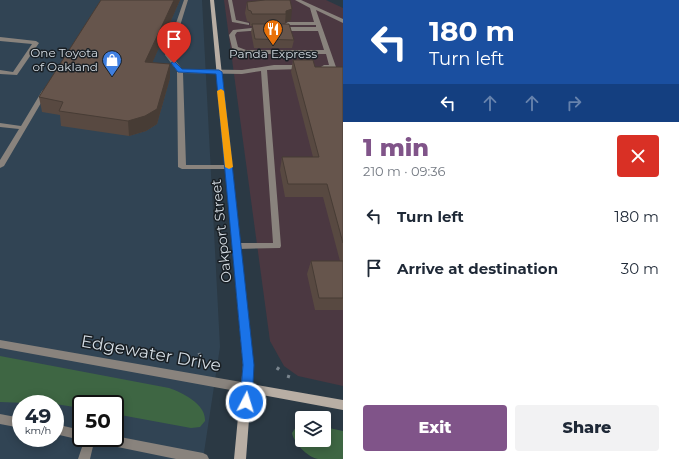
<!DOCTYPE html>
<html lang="en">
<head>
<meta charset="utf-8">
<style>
  body { margin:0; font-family:Montserrat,sans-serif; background:#f2f2f3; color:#1f2937; height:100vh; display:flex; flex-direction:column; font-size:15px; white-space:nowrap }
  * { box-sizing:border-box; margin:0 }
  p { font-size:13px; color:#747a83 }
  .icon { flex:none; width:22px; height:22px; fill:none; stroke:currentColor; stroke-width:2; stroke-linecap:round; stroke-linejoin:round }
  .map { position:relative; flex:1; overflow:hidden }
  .panel { display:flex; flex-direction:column; background:#fff; width:336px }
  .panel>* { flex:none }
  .banner { background:#1a4fa0; color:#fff; overflow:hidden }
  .controls { position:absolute; left:295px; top:411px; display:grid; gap:8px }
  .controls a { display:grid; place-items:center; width:36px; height:36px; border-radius:4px; background:#fff; box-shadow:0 2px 10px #0003; font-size:20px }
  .speed { position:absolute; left:12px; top:395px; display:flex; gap:8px; font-size:20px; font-weight:700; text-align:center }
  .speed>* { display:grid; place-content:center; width:52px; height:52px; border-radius:50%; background:#fff; box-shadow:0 2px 10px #0003; line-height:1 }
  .speed small { font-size:10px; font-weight:400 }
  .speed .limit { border:2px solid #111; border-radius:6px; background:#fff; color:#111 }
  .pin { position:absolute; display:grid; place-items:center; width:34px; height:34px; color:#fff; margin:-41px -17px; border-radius:50% 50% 50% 0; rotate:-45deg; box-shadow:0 0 4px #0007 }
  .pin .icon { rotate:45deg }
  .me { position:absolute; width:44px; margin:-22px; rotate:5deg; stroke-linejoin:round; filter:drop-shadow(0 0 3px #0008) }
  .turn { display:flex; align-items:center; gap:14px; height:84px; padding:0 20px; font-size:18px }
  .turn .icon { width:52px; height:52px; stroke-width:2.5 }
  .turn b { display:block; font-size:28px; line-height:34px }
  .lanes { display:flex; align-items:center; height:38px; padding:0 20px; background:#0003; justify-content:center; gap:20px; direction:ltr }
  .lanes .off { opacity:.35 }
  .round { display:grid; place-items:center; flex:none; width:42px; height:42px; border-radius:4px; background:#f2f2f3 }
  .head { display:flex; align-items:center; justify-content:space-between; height:68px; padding:0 20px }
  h1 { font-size:24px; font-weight:800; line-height:30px; color:#805489 }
  .cta { display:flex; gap:8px; margin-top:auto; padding:8px 20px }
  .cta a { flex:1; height:46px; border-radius:4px; background:#805489; color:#fff; font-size:16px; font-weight:800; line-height:46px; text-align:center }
  .cta a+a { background:#f2f2f3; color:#1f2937 }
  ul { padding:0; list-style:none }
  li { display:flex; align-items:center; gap:12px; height:52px; padding:0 20px }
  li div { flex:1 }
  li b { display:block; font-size:15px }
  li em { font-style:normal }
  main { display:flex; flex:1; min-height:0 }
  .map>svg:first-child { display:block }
  .commercial { fill:#4b3841 }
  .built { fill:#314454; fill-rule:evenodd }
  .green { fill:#3e6643 }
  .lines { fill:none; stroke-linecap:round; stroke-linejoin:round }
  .path { stroke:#7a858e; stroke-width:3; stroke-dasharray:3.5 2.5; stroke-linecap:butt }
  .service { fill:#89837d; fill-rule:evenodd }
  .tertiary { fill:#89837d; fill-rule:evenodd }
  .secondary { fill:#b8aea4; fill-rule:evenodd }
  .wall { fill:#584941 }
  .shaded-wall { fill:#473c35 }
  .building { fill:#66554c; stroke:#473c35 }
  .route { fill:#1a73e8; stroke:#114b97 }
  .slow { fill:#f59e0b }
  .labels { text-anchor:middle; stroke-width:3; stroke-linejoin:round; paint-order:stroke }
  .far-poi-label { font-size:12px; fill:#d3dbe2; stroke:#191f24; text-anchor:end }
  .street-label { font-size:14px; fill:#d3dbe2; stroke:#191f24 }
  .near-street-label { font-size:17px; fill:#d3dbe2; stroke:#191f24 }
</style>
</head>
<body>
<main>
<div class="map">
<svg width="343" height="459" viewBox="0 0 343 459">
  <rect width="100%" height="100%" fill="#2b3944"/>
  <path class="commercial" d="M224,0H326L343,8V386L298,376L284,366L270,341Z"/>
  <path class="built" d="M0,0H202L220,347L203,459H0ZM21,404H55V438H21ZM81,404H115V438H81Z"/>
  <path class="green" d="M0,356L169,388C183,393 206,404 205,421L200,427L191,428L115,414V404H81V408L55,404L0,402Z
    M298,424H302V440H324V427L343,431V459C335,459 325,459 318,459C307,457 294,443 292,433Z"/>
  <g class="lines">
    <path class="path" d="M199,353L200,356
      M277,370L279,367
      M288,378L289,375"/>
    <path class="service" d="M184,0H188L171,55L182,69L242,70L274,65H302L305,67L302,69L267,70L281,246L280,248L237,249L234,248L233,246L234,244L237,243H273L261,71L242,74L183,73L186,165H229L233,167L229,169H182L178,167L177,71L165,55Z
      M228,0H232L236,20L249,23V25L232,22Z
      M295,0H301L343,19V23L316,10L336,67L335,68L324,69L321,67L324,65H329L326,54H245L232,48L229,35L233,30L261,27L263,28V30L237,32L235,35L238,47L246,50H324L318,31H280L277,29L280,27H316V25H286L285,24L288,22H314L310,8Z
      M0,37L36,41L39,43L17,75L0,74V70L13,72L32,44L0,41Z
      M45,89L48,91L4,166L0,168V160L19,129L0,127V123L21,126L42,91Z
      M85,438H95L90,459H78Z"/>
    <path class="tertiary" d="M0,340L247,383L251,385L252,388L251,391L247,393L0,348Z
      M0,414L21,418V428L0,424Z
      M55,424L81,430V438L85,439L81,440L55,434Z
      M115,436L203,453L207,455L209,459H176L98,443L94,442L93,438H115Z"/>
    <path class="secondary" d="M210,0H214L253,365L251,384L343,400V410L251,393L246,459H234L243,365Z"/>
  </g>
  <path class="wall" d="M101,0H180L152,63L170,64V78L157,124L146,131L129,136L61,126L60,115L42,112L39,97Z
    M290,0L291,20L285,23V24L294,40L292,48H254L251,32L252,26H250V22L247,21L245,13L247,2Z
    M293,60L315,67H343V310H315L307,274L311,261H340L323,197H285L280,170L282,157H313L291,72Z"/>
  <path class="shaded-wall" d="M174,0H180L146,77L145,62Z
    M292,9L291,20L285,23L286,11Z
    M170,64V78L157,124L146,131L129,136L128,121Z"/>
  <path class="building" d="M101,0H174L145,62L170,64L157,109L145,116L128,121L59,111L63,102L39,97Z
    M265,0H290L292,9L286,11V14H252L251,11L248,10L247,2Z
    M252,24H289L294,40L255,39Z
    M293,60H313L315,67H343V243L327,184H288L282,157H319Z
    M311,261H343V298H319Z"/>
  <path class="route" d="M174,61L182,69L219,70L222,72L254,365L252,402L250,406L246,408L242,406L240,402L243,365L216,74L178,72L171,63Z"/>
  <path class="slow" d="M221,89L224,91L233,167L229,169L225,167L217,91Z"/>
  <defs>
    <symbol id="restaurant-pin" viewBox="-11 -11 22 30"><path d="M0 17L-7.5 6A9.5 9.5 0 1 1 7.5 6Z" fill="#e8710a" stroke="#191f24"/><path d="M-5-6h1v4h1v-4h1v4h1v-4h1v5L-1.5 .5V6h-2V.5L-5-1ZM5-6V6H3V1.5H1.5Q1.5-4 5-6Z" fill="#fff"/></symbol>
    <symbol id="shop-pin" viewBox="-11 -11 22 30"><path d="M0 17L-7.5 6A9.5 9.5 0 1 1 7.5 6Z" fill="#3f7fe0" stroke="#191f24"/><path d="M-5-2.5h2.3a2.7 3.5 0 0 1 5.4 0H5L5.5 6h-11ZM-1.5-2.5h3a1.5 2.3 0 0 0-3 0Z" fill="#fff"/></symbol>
  </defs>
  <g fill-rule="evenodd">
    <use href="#restaurant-pin" x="262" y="18" width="22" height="30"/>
    <use href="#shop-pin" x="101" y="49" width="22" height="30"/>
  </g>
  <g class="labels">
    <g class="far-poi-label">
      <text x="98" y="57">One Toyota<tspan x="98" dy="14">of Oakland</tspan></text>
      <text x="273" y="58" text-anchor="middle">Panda Express</text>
    </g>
    <g class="street-label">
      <text transform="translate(221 231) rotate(-96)" y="5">Oakport Street</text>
    </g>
    <g class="near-street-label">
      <text transform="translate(151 353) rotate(10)" y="6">Edgewater Drive</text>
    </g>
  </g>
</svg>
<div class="controls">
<a><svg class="icon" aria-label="layers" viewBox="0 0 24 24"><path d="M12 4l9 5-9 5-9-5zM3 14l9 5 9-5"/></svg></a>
</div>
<div class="speed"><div>49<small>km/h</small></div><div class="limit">50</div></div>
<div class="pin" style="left:174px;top:63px;background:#d93025"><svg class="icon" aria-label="arrive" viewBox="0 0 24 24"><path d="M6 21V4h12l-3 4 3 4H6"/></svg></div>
<svg class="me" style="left:246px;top:402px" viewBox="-20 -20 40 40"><circle r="17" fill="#1a73e8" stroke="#fff" stroke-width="3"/><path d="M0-11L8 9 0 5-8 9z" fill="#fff"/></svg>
</div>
<section class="panel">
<div class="banner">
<div class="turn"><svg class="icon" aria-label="left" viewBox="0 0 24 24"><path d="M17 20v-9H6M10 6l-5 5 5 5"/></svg><div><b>180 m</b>Turn left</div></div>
<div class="lanes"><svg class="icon" aria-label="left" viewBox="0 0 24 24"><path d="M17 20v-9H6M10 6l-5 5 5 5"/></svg><svg class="icon off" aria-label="ahead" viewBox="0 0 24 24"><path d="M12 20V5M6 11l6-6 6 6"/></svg><svg class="icon off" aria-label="ahead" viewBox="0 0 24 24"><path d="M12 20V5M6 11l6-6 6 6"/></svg><svg class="icon off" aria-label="right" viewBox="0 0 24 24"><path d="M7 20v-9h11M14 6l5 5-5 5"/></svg></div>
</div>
<div class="head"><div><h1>1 min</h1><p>210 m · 09:36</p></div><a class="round" style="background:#d93025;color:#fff"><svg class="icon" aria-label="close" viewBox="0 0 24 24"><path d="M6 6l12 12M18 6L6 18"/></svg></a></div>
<ul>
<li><svg class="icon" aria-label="left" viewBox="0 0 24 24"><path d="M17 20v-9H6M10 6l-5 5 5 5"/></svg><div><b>Turn left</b></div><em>180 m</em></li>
<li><svg class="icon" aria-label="arrive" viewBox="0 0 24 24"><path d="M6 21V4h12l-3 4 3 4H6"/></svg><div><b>Arrive at destination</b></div><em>30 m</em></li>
</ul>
<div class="cta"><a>Exit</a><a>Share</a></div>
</section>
</main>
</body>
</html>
